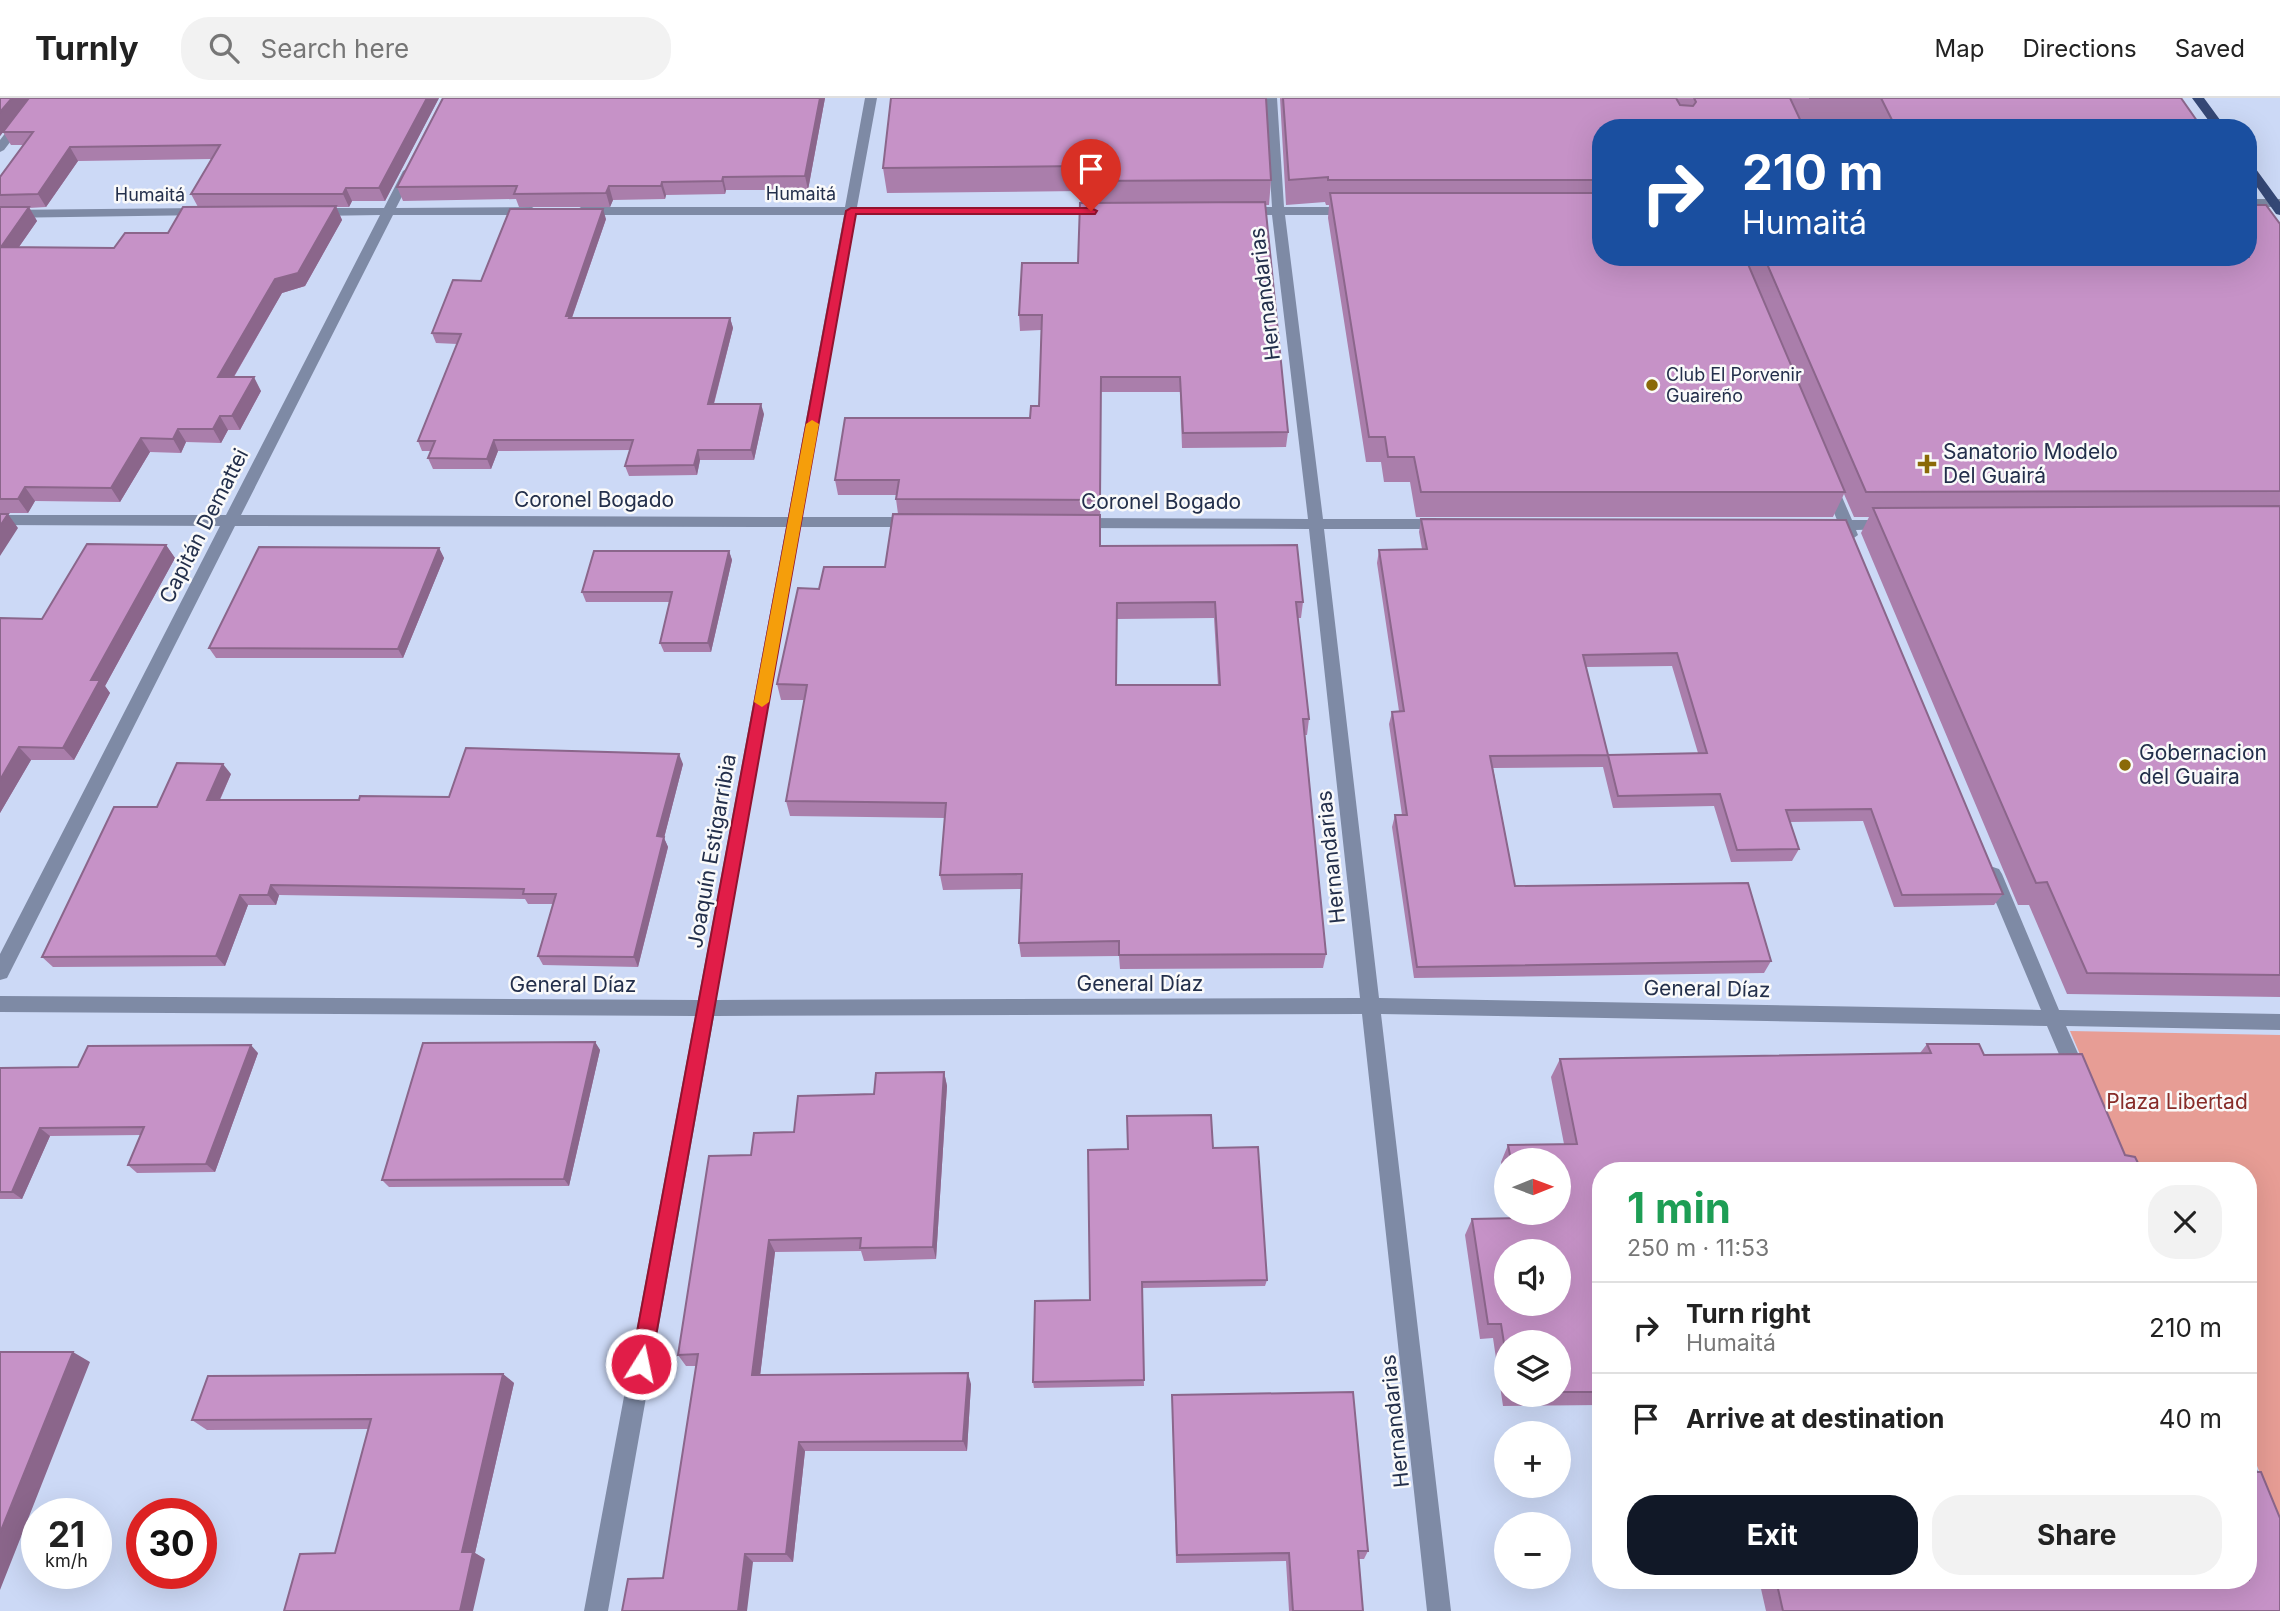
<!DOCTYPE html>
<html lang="en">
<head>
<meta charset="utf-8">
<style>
  body { margin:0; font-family:Inter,sans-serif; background:#f2f2f2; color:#222; height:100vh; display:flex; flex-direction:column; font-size:26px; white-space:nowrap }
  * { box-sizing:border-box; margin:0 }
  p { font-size:23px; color:#767676 }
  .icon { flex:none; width:38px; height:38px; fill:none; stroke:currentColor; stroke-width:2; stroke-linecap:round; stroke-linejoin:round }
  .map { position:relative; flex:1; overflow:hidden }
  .drawer { position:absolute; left:1592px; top:1064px; width:665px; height:427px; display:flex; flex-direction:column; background:#fff; border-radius:28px; box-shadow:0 7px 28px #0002 }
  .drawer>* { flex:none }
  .banner { position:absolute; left:1592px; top:21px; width:665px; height:147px; border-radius:28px; box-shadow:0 7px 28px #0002; background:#1a4fa0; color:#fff; overflow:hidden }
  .needle { width:46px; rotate:89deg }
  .fabs { position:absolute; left:1494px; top:1050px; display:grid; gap:14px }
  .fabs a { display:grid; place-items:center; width:77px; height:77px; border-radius:50%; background:#fff; box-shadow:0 7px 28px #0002; font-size:35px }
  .speed { position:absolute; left:21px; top:1400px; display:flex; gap:14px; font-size:35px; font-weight:700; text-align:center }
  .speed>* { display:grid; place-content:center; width:91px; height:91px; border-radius:50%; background:#fff; box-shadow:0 7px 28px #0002; line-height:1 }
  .speed small { font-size:18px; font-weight:400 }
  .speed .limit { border:10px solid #d22; background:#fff; color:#111 }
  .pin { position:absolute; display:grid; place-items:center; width:60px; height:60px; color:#fff; margin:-72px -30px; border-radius:50% 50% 50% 0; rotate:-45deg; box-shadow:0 0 7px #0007 }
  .pin .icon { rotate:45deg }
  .me { position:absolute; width:77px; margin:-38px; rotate:10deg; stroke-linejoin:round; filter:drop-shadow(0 0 5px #0008) }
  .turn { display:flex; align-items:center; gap:24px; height:147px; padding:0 35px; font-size:32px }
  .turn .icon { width:91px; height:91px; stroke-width:2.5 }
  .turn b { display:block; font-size:49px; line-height:60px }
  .round { display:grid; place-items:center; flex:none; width:74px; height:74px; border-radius:28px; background:#f2f2f2 }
  .head { display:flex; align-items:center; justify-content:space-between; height:119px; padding:0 35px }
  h1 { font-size:42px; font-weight:700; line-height:52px; color:#1e9e55 }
  .button { display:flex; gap:14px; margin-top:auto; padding:14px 35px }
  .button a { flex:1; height:80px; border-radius:28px; background:#111827; color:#fff; font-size:28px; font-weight:700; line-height:80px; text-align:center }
  .button a+a { background:#f2f2f2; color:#222 }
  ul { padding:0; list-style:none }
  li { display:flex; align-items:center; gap:21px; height:91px; padding:0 35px; border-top:2px solid #e0e0e0 }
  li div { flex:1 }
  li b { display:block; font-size:26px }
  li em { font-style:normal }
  header { display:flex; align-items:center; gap:42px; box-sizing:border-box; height:98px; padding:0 35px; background:#fff; border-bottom:2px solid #e0e0e0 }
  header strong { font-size:33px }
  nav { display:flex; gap:38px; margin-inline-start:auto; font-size:24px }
  .search { width:490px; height:63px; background:#f2f2f2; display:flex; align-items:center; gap:18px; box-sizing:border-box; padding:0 24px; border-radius:28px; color:#767676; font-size:26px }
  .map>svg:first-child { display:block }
  .green { fill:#e79d95 }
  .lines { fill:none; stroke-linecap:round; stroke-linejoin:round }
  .minor { fill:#7e8aa5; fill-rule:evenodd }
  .major { fill:#354876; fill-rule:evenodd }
  .wall { fill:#aa7eab; fill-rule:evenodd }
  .shaded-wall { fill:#8b668b }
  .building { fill:#c692c7; stroke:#8b668b; stroke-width:2; fill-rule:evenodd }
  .route { fill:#e11d48; stroke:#92132f; stroke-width:2 }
  .slow { fill:#f59e0b }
  .poi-dot { fill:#8a6908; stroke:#fafafa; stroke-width:2.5 }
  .labels { text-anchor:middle; stroke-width:5; stroke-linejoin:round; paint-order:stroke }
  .far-street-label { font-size:18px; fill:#232f4b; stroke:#fafafa }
  .far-poi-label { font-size:18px; fill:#232f4b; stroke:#fafafa; text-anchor:start }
  .street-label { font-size:21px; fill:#232f4b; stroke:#fafafa }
  .poi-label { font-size:21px; fill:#232f4b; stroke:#fafafa; text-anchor:start }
  .park-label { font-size:21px; fill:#872c29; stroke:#fafafa }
</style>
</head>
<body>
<header>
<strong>Turnly</strong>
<div class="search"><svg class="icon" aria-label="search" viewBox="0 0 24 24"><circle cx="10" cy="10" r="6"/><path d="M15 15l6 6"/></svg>Search here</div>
<nav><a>Map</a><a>Directions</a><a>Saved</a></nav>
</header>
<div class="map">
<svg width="2280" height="1513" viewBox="0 0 2280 1513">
  <rect width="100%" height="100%" fill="#ccd9f6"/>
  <path class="green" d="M2070,933L2280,937V1422L2249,1349V1073H2130Z"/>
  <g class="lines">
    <path class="minor" d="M32,0H44L4,52L0,54V42Z
      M865,0H877L857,109H1102L1108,113L1102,117H856L802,419H915L922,424L915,429H800L716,902L1360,900L1309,431L1076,430L1069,425L1076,420L1308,421L1272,117H1242L1236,113L1242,109H1272L1265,0H1277L1284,109H1351L1357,113L1351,117H1285L1323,421H1444L1451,426L1444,431H1324L1379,900L2041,912L1984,776L1987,771L1993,769L1999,771L2002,776L2059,912L2280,916V932L2066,928L2087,976L2084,982L2077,985L2070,982L2047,928L1381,916L1451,1513H1427L1362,916L714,918L608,1513H584L695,918L0,914V898L698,902L786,429L235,428L7,880L0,882V856L220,428L0,427V417H226L380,117L315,118L309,114L315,110H384L403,73L409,69L415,73L396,110L532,109L538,113L532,117H393L241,417L788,419L844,117H581L575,113L581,109H845Z
      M2249,101H2280V109H2249Z
      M203,110L209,114L207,117L0,120V112Z
      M1829,380L1836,385L1852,422H1888L1895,427L1893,431L1856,432L1858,437L1851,442L1846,441L1841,432L1820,431L1818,427L1820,423L1837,422L1822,385Z"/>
    <path class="major" d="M2192,0H2204L2226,30H2214Z
      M2249,66L2253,67L2280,104V117L2276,116L2249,78Z"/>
  </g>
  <path class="wall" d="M0,0H439L385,103H352L349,109H336L342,122L305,188L282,195L234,279L261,293L240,332H228L221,345L186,344L181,355L150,354L120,404L35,403L28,415H0V79L23,47H11L3,34L0,38ZM212,61L191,96L198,109L168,135L114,150L19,149L37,123L29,110L46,109L78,63Z
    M443,0H825L808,92H726L725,96L666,97L665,101L613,102L610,109H519L516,101L403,103L397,89Z
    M891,0L1271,82L1269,107H1265L1288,334L1286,349L1182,350L1180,294H1101L1100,448L1303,504L1301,520H1298L1309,621L1307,637H1305L1326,856L1323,870L1120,871L1119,858L1021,859L1019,845L1021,791L943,792L940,777L945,720L790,718L786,703L804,602H781L777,586L819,491L885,469L898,416L896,401V397H838L835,382L1030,320L1039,308L1041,232L1020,233L1019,217L1078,165L1081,93L887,95L883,70ZM1214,520L1218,587H1117V521Z
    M1280,0H2181L2202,30H1874L1871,25H1802L1601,30V159H2249L2280,126V899L2067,896L2029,807H2018L1861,435L1869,419H1854L1844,396L1833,419H1416L1410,384H1384L1381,364H1366L1328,120L1329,107H1326L1325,104L1286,107Z
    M606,121L572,220H730L733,230L714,306L764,316L754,362H700L697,377L629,378L625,368L630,352L498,353L491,371H433L428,360L431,353H422L418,343L457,246L436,245L432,235L481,183Z
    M1421,421L1846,422L2003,796L1994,807L1894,809L1863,723L1790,724L1799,751L1792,763L1731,764L1714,708L1613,710L1603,669L1493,670L1515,788L1771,863L1764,875L1414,880L1392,729L1395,717H1402L1389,626L1392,614L1399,613L1377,465L1379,452L1422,451L1419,434ZM1672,568L1698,655L1608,657L1586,569Z
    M166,447L175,460L105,588L110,595L74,662H31L0,715V520L42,521Z
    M439,450L444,460L403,560H216L209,550Z
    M729,453L732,462L711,554H664L660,545L670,504H586L582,494Z
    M683,666L664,740L668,749L638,869L543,867L538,858L553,806H528L525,801L279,797L276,807H248L225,868L53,869L42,859L157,709L231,676L220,702H359L449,699Z
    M595,944L600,952L569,1088L389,1089L382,1082Z
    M1927,946L1984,957L2125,1057L2138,1065L2129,1073H1601V1307L1503,1308L1493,1240L1480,1241L1465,1137L1472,1121L1510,1120L1509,1115H1559V1062H1507V1100L1501,1064L1508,1047L1564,1046L1551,979L1560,961L1920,955ZM1507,1244H1559V1297H1507Z
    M258,955L215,1074L137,1075L128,1067L141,1037L50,1038L22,1101H0V970L78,969Z
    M944,974L947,988L936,1161L864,1163L861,1153L775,1154L760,1277L971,1286L967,1353H805L793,1464H753L663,1480L697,1268H686L678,1257L751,1057L794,1034L874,996Z
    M1213,1050L1267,1182L1265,1188L1142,1190L1144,1288L1034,1290L1033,1284L1090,1202Z
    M503,1276L514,1285L475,1455L485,1461L335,1455L369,1331L207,1332L192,1322Z
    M1172,1297L1368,1453L1364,1461H1358L1363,1513H1289L1286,1463L1176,1465Z
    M1759,1482H2249L2280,1513H1766Z"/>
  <path class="shaded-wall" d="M12,0H30L0,38V14Z
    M427,0H439L385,103L379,90Z
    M820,0H825L808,92L805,78Z
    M70,49L78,63L46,109L38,96Z
    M723,79L726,92L725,96L722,83Z
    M662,84L666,97L665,101L661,88Z
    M609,88L613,102L610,109L606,95Z
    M346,90L352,103L349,109L343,96Z
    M336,108L342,122L305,188L282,195L226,292L218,279L275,181Z
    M29,109L37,123L9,163L1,149Z
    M603,111L606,121L571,222L566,218Z
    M730,220L733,230L711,316L708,306Z
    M254,279L261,293L240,332L232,318Z
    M761,306L764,316L754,362L751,352Z
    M220,318L228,332L221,345L213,331Z
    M178,331L186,344L181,355L173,341Z
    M141,340L150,354L120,404L111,390Z
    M494,342L498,353L491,371L487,361Z
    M698,352L700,362L697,377L694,367Z
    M25,389L35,403L28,415L18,401Z
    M8,416L18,430L0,458V428Z
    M166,447L175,460L105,588L110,595L74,662L63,650L91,582Z
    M439,450L444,460L403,560L398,551Z
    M729,453L732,462L711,554L708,545Z
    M19,649L31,662L0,715V682Z
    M679,656L683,666L664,740L668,749L638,869L634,859L657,738Z
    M223,666L231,676L215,712L207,702Z
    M271,787L279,797L276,807L268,797Z
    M240,797L248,807L225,868L216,858Z
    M595,944L600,952L569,1088L564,1081Z
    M251,947L258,955L215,1074L206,1066Z
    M944,974L947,988L936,1161L933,1149Z
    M40,1030L50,1038L22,1101L12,1094Z
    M769,1142L775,1154L759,1287L752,1277Z
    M73,1254L90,1264L0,1492V1435Z
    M968,1275L971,1286L967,1353L963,1343Z
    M503,1276L514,1285L475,1455L485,1461L473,1513H460L462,1454Z
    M799,1344L805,1353L793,1464L786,1456Z
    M745,1456L753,1464L747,1513H738Z"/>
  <path class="building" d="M0,0H12L0,14Z
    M29,0H427L379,90H346L343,96H191L220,47L70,49L38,96L0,97V79L33,34H3Z
    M443,0H820L805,78L723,79L722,83L662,84L661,88H609L606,95L514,96L517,88L397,89Z
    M891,0H1266L1271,82L1080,83L1081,68L883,70Z
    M1283,0H1676L1680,7L1693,8L1696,4L1694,0H1790L1804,30H1601V82H1328V79L1289,82Z
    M1809,0H2181L2202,30H1896L1881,0Z
    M1330,95H1601V159H1745L1845,394H1421L1414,359H1388L1385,339H1369Z
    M1265,104L1288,334L1183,335L1180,279H1101L1100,402L896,401L899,382H835L845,320H1030L1031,308H1039L1042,217H1019L1022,165H1078L1080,105Z
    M2249,107H2266L2280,126V393L1866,394L1764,159H2249Z
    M336,108L298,175L275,181L218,279H254L232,318H220L213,331H178L173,341L141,340L111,390L25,389L18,401H0V109H29L1,149L114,150L125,135H168L183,109Z
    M510,111H603L566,218H570L569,220H730L708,306H761L751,352H698L694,367L625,368L633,342H494L487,361L428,360L435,343H418L461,236L432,235L453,182L481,183Z
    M2280,408V877L2087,875L2047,784L2036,785L1873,410Z
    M0,416H8L0,428Z
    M893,416L1100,417V448L1297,447L1303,504H1296L1309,621H1303L1326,856L1119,857V843L1019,845L1022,776L940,777L946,705L786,703L807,587L777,586L798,490L819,491L824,469H885ZM1215,504L1220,587H1116L1117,505Z
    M1421,421L1846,422L2003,796L1902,797L1871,711L1786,712L1799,751L1737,752L1720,696L1618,698L1608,657L1490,658L1515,788L1748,785L1771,863L1417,869L1395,717H1407L1392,614L1404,613L1379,452L1427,451ZM1677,555L1707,655L1608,657L1583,557Z
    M87,446L166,447L91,582H100L63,650L19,649L0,682V520L42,521Z
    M259,449L439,450L398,551L209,550Z
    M594,453H729L708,545H660L672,494H582Z
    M466,650L679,656L657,738L664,739L634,859L538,858L556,796H523L524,791L271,787L268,797H240L216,858L42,859L114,709H157L177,665L223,666L207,702H359L360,698L449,699Z
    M595,944L564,1081L382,1082L423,945Z
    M1927,946H1979L1984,957L2082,956L2125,1057L2135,1059L2138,1065L2030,1067L2033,1073H1601V1294H1559V1244H1507V1264L1501,1226H1488L1472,1121L1521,1120L1520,1115H1559V1062H1511L1508,1047L1577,1046L1560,961L1931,955ZM1507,1153H1559V1206H1507Z
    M251,947L206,1066L128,1067L144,1029L40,1030L12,1094H0V970L78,969L88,948Z
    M944,974L933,1149L860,1150L861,1140L769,1142L752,1277L968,1275L963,1343L799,1344L786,1456H745L738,1513H622L628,1481L663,1480L698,1256L678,1257L709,1058L751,1057L754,1035L794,1034L798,998L874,996L876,975Z
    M1211,1017L1213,1050L1258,1049L1267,1182L1142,1184L1144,1282L1033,1284L1035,1203L1090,1202L1088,1052L1128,1051L1127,1018Z
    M0,1254H73L0,1435Z
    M503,1276L462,1454H473L460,1513H284L300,1456L335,1455L371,1321L192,1322L208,1278Z
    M1353,1294L1368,1453H1358L1363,1513H1293L1289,1455L1177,1457L1172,1297Z
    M2249,1354L2257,1374H2261L2280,1420V1513H1783L1776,1482H2249Z"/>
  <path class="route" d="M1091,110L1097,113L1095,116H856L651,1266L648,1273L641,1276L634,1273L631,1266L846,113L851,110Z"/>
  <path class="slow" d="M812,322L819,326L769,604L762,609L754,604L806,326Z"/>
  <g class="poi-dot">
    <circle cx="1652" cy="287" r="7"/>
    <path d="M1923.5 355.5h7v7h7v7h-7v7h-7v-7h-7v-7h7z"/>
    <circle cx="2125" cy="667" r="7"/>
  </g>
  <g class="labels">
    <g class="far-street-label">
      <text x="801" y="102">Humaitá</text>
      <text x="150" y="103">Humaitá</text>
    </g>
    <g class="far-poi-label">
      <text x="1666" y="283">Club El Porvenir<tspan x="1666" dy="21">Guaireño</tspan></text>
    </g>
    <g class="street-label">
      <text transform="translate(1265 196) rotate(-97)" y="7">Hernandarias</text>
      <text x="594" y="409">Coronel Bogado</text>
      <text x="1161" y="411">Coronel Bogado</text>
      <text transform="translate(204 428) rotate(-63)" y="7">Capitán Demattei</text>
      <text transform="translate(712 753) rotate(-80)" y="7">Joaquín Estigarribia</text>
      <text transform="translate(1331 759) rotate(-96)" y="7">Hernandarias</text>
      <text x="1140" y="893">General Díaz</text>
      <text x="573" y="894">General Díaz</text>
      <text transform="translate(1707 891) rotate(1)" y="7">General Díaz</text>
      <text transform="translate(1395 1323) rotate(-96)" y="7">Hernandarias</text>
    </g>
    <g class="poi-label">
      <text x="1943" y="361">Sanatorio Modelo<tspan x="1943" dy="24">Del Guairá</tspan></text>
      <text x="2139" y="662">Gobernacion<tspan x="2139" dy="24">del Guaira</tspan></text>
    </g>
    <g class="park-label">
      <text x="2177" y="1011">Plaza Libertad</text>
    </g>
  </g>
</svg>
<div class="fabs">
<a><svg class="needle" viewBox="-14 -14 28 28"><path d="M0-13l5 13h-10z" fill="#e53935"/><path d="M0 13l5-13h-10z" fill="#767676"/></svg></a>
<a><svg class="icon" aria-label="sound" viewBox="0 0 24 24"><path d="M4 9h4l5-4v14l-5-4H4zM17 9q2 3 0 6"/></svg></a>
<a><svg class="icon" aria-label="layers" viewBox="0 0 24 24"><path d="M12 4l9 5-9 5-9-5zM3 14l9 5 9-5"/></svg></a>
<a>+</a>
<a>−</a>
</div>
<div class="speed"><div>21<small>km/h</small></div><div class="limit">30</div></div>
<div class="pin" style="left:1091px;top:113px;background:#d93025"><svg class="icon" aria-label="arrive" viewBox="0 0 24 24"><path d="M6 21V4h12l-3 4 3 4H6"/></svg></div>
<svg class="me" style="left:641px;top:1266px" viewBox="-20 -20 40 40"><circle r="17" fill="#e11d48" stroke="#fff" stroke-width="3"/><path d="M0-11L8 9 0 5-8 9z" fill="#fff"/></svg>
<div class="banner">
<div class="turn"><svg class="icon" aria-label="right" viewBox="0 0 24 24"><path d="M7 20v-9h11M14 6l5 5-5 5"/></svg><div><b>210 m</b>Humaitá</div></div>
</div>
<section class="drawer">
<div class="head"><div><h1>1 min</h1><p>250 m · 11:53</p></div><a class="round"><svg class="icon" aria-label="close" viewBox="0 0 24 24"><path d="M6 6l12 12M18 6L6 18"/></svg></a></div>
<ul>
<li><svg class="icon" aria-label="right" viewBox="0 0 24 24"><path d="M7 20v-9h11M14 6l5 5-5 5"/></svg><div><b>Turn right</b><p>Humaitá</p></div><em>210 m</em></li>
<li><svg class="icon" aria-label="arrive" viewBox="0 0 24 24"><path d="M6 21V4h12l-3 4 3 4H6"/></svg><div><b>Arrive at destination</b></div><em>40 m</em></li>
</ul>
<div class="button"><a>Exit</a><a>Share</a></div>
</section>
</div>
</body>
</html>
